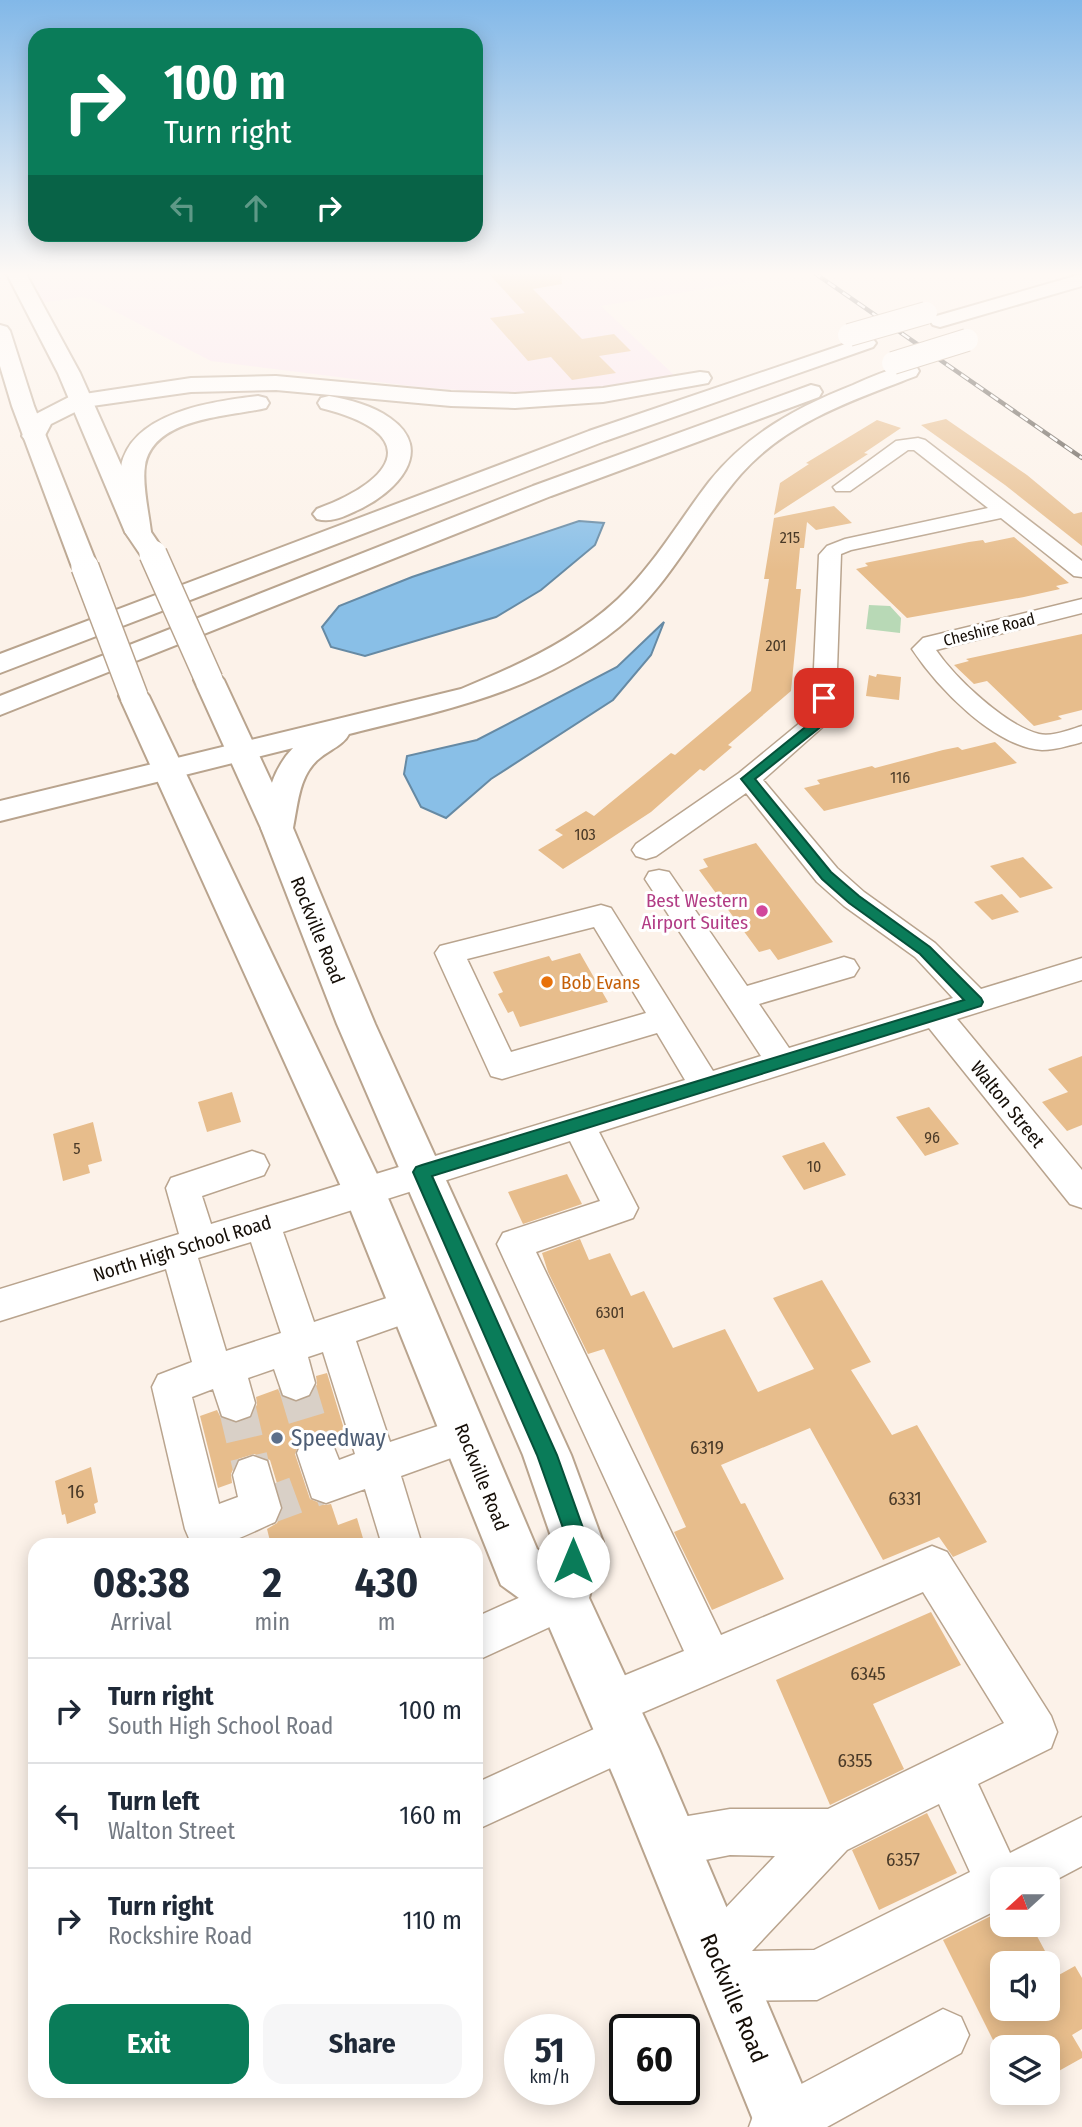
<!DOCTYPE html>
<html lang="en">
<head>
<meta charset="utf-8">
<style>
  body { margin:0; font-family:"Fira Sans Condensed",sans-serif; background:#f6f6f7; color:#1f2937; height:100vh; display:flex; flex-direction:column; font-size:26px; white-space:nowrap }
  * { box-sizing:border-box; margin:0 }
  p { font-size:23px; color:#747a83 }
  .icon { flex:none; width:38px; height:38px; fill:none; stroke:currentColor; stroke-width:2; stroke-linecap:round; stroke-linejoin:round }
  .map { position:relative; flex:1; overflow:hidden }
  .panel { position:absolute; left:28px; top:1538px; width:455px; height:560px; display:flex; flex-direction:column; background:#fff; border-radius:21px; box-shadow:0 4px 18px #0003 }
  .panel>* { flex:none }
  .banner { position:absolute; left:28px; top:28px; width:455px; height:214px; border-radius:21px; box-shadow:0 4px 18px #0003; background:#0a7c59; color:#fff; overflow:hidden }
  .needle { width:46px; rotate:249deg }
  .controls { position:absolute; left:990px; top:1867px; display:grid; gap:14px }
  .controls a { display:grid; place-items:center; width:70px; height:70px; border-radius:14px; background:#fff; box-shadow:0 4px 18px #0003; font-size:35px }
  .speed { position:absolute; left:504px; top:2014px; display:flex; gap:14px; font-size:35px; font-weight:700; text-align:center }
  .speed>* { display:grid; place-content:center; width:91px; height:91px; border-radius:50%; background:#fff; box-shadow:0 4px 18px #0003; line-height:1 }
  .speed small { font-size:18px; font-weight:400 }
  .speed .limit { border:4px solid #111; border-radius:10px; background:#fff; color:#111 }
  .pin { position:absolute; display:grid; place-items:center; width:60px; height:60px; color:#fff; margin:-30px; border-radius:14px; box-shadow:0 4px 10px #0006 }
  .me { position:absolute; width:77px; margin:-38px; rotate:0deg; stroke-linejoin:round; filter:drop-shadow(0 0 5px #0008) }
  .turn { display:flex; align-items:center; gap:24px; height:147px; padding:0 21px; font-size:32px }
  .turn .icon { width:91px; height:91px; stroke-width:2.5 }
  .turn b { display:block; font-size:49px; line-height:60px }
  .lanes { display:flex; align-items:center; height:66px; padding:0 21px; background:#0003; justify-content:center; gap:35px; direction:ltr }
  .lanes .off { opacity:.35 }
  .eta { display:flex; justify-content:space-evenly; align-items:center; height:119px; text-align:center }
  .eta b { font-size:42px; font-weight:700; line-height:49px }
  .cta { display:flex; gap:14px; margin-top:auto; padding:14px 21px }
  .cta a { flex:1; height:80px; border-radius:21px; background:#0a7c59; color:#fff; font-size:28px; font-weight:700; line-height:80px; text-align:center }
  .cta a+a { background:#f6f6f7; color:#1f2937 }
  ul { padding:0; list-style:none }
  li { display:flex; align-items:center; gap:21px; height:105px; padding:0 21px; border-top:2px solid #e0e1e3 }
  li div { flex:1 }
  li b { display:block; font-size:26px }
  li em { font-style:normal }
  .map>svg:first-child { display:block }
  .commercial { fill:#fae3ef }
  .green { fill:#b8d9b6 }
  .water { fill:#89bfe7; stroke:#668aa4; stroke-width:2 }
  .building { fill:#e7bd8c }
  .lines { fill:none; stroke-linecap:round; stroke-linejoin:round }
  .minor-tunnel { stroke:#d9d0c7; stroke-width:37; stroke-dasharray:37 18; stroke-linecap:butt }
  .minor-casing { stroke:#b9a48e; stroke-width:3 }
  .major-casing { stroke:#b9a48e; stroke-width:4 }
  .highway-casing { stroke:#b9a48e; stroke-width:4 }
  .minor { fill:#fff; fill-rule:evenodd }
  .major { fill:#fff; fill-rule:evenodd }
  .highway { fill:#fff; fill-rule:evenodd }
  .rail-casing { stroke:#575048; stroke-width:4.5 }
  .rail { stroke:#fff; stroke-width:2.5; stroke-dasharray:9; stroke-linecap:butt }
  .major-bridge-casing { stroke:#b9a48e; stroke-width:30; stroke-linecap:butt }
  .highway-bridge-casing { stroke:#b9a48e; stroke-width:24; stroke-linecap:butt }
  .major-bridge { stroke:#fff; stroke-width:27 }
  .highway-bridge { stroke:#fff; stroke-width:22 }
  .route { fill:#0a7c59; stroke:#06513a; stroke-width:2 }
  .hotel-dot { fill:#d1479c; stroke:#fff; stroke-width:2.5 }
  .food-dot { fill:#e8710a; stroke:#fff; stroke-width:2.5 }
  .service-dot { fill:#5c6f8a; stroke:#fff; stroke-width:2.5 }
  .labels { text-anchor:middle; stroke-width:6; stroke-linejoin:round; paint-order:stroke }
  .number-label { font-size:16px; fill:#4a3a28 }
  .far-street-label { font-size:16px; fill:#150e07; stroke:#fff }
  .hotel-label { font-size:19px; fill:#b23c85; stroke:#fff; text-anchor:end }
  .street-label { font-size:19px; fill:#150e07; stroke:#fff }
  .food-label { font-size:19px; fill:#c56008; stroke:#fff; text-anchor:start }
  .near-number-label { font-size:19px; fill:#4a3a28 }
  .near-service-label { font-size:23px; fill:#4e5e75; stroke:#fff; text-anchor:start }
  .near-street-label { font-size:23px; fill:#150e07; stroke:#fff }
</style>
</head>
<body>
<div class="map">
<svg width="1082" height="2127" viewBox="0 0 1082 2127">
  <rect width="100%" height="100%" fill="#fcf2e9"/>
  <path class="commercial" d="M29,272H733L746,282L601,306L676,377L606,390L527,395L418,387L211,361L91,299L80,297L42,303Z"/>
  <path class="green" d="M869,605L890,606L901,618L900,633L866,629Z"/>
  <path class="water" d="M579,521L604,523L595,545L541,590L496,617L365,656L331,647L322,627L339,606L412,577Z
    M664,622L651,655L613,700L491,779L446,818L421,807L404,774L407,756L477,740L617,667Z"/>
  <path class="building" d="M487,272H561L562,284L533,289L582,339L614,334L631,351L599,356L616,373L572,380L551,357L528,361L490,318L525,313Z
    M946,419L1027,475L1074,514L1082,512V546L1005,485L921,425Z
    M877,420L901,428L864,453L868,454L774,515L780,483L809,464L806,463Z
    M834,506L852,523L816,530L807,522L804,548H800L796,589H801L791,691L728,745L732,747L704,771L700,769L651,812L590,852L563,869L538,850L563,835L555,830L586,811L594,816L671,753L675,755L751,691L769,579H764L774,518Z
    M1014,537L1069,583L1056,586L1060,589L1024,597L907,618L856,569L868,566L865,563L969,542L983,540L985,543Z
    M1082,634V710L1058,716L1062,719L1034,726L987,681L974,684L954,665L969,661L966,659Z
    M877,674L901,677L899,700L866,696L869,675L876,677Z
    M995,742L1017,763L824,811L804,788L820,784L817,780L872,766L875,768L943,750L958,747L962,750Z
    M756,843L833,942L778,960L770,949L759,952L699,870L708,867L703,859Z
    M1023,857L1053,888L1020,898L990,866Z
    M1002,894L1019,912L992,920L974,902Z
    M580,953L608,1002L520,1027L513,1011L508,1013L498,994L503,992L493,972L549,956L552,961Z
    M1082,1056V1125L1067,1131L1042,1102L1068,1092L1048,1069Z
    M232,1092L241,1122L207,1132L198,1102Z
    M929,1107L959,1144L925,1156L896,1117Z
    M93,1122L102,1161L88,1165L90,1173L63,1181L53,1134Z
    M824,1142L846,1175L804,1190L782,1156Z
    M567,1174L582,1204L523,1224L508,1192Z
    M580,1239L589,1260L610,1253L631,1296L644,1291L673,1348L725,1329L758,1392L814,1369L773,1298L822,1280L871,1362L851,1370L892,1435L917,1425L987,1542L953,1557L939,1537L883,1560L810,1428L721,1465L741,1504L745,1503L784,1579L712,1610L674,1532L686,1527L604,1349L588,1354L548,1272L542,1253Z
    M327,1373L348,1442L336,1446L332,1438L316,1432L301,1439L295,1454L310,1499L325,1505L331,1504L338,1525L357,1518L365,1545H271L267,1529L277,1523L284,1507L270,1460L254,1454L238,1459L231,1474L232,1483L218,1488L200,1416L217,1410L221,1418L237,1423L252,1417L257,1404L256,1397L278,1389L282,1397L297,1402L311,1396L317,1384L316,1376Z
    M91,1467L98,1502L94,1504L96,1513L67,1524L65,1514L62,1515L55,1481Z
    M931,1612L961,1665L873,1704L904,1769L830,1805L776,1680Z
    M927,1813L957,1873L879,1910L852,1850Z
    M1003,1910V1925H1031L1052,1964H1003V2009H1048V1981L1075,1966L1082,1978V2029L1072,2035L1082,2052V2058L1048,2077V2048H997L943,1940Z"/>
  <g class="lines">
    <path class="minor-tunnel" d="M296,1383L317,1453
      M236,1403L253,1475
      M261,1508L326,1484"/>
    <defs>
      <path id="minor" d="M918,438L925,440L1082,561V577L1074,576L1001,518L851,550L841,554L836,698L838,707L835,716L763,780L837,868L864,892L935,943L981,989L1082,958V980L957,1019L1082,1170V1208L1070,1204L929,1028L599,1132L638,1208L633,1218L536,1252L721,1635L932,1546L947,1552L1051,1716L1057,1732L1051,1748L978,1784L1010,1853L1082,1817V1866L1048,1884V1880H1003V1907L817,2000L725,2001L707,1994L700,1976L702,1972L699,1970L691,1953L699,1936L775,1856L730,1855L670,1867L653,1860L646,1843L653,1826L670,1819L730,1809H828L1004,1723L923,1592L630,1718L641,1722L648,1738L641,1754L476,1830V1783L605,1724L594,1720L588,1704L594,1688L684,1651L497,1244L503,1233L600,1201L570,1141L283,1232L314,1322L411,1290L424,1295L429,1306L424,1317L356,1341L390,1442L465,1417L479,1422L484,1435L479,1448L401,1476L422,1545H382L365,1489L326,1503L312,1498L297,1453L303,1440L317,1434L331,1440L339,1460L355,1454L323,1352L308,1357L315,1383L309,1395L296,1400L283,1395L274,1369L248,1378L255,1403L250,1416L236,1421L222,1416L213,1389L192,1397L219,1504L238,1497L233,1475L239,1461L253,1456L267,1461L281,1508L275,1522C251,1532 217,1553 191,1543L185,1529L152,1387L158,1375L192,1362L166,1269L0,1321V1289L179,1234L166,1188L171,1178L252,1151L264,1155L269,1165L264,1175L202,1196L211,1224L685,1080L657,1033L502,1079L491,1076L435,953L440,946L601,905L611,908L713,1071L761,1056L645,879L649,872L659,870L669,872L747,986L844,957L854,960L859,968L854,976L759,1004L789,1048L953,998L915,957L844,906L817,882L746,793L656,856L646,859L636,856L632,850L636,844L739,773L812,713L819,555L827,546L845,539L988,508L914,450H908L850,491H836L833,487L896,441ZM594,927L646,1013L511,1052L467,959ZM251,1242L281,1333L226,1351L198,1258ZM939,1804L970,1872L814,1950L752,1951L847,1850Z
        M1082,599V613L936,650C955,678 1006,726 1039,734C1052,737 1069,730 1082,726V742L1079,743C1067,746 1055,750 1042,750C994,747 937,687 912,649L923,638Z
        M563,1578L578,1584L584,1599L578,1614L476,1661V1617Z
        M943,2009L961,2017L969,2035L961,2053L827,2127H749L756,2108Z"/>
      <path id="major" d="M6,272H25L80,373L151,532L166,554L162,560L153,562L144,560L125,532L58,373Z
        M0,325L7,327L10,331L34,406L98,567L94,573L85,575L76,573L72,567L12,406L0,366Z
        M209,671L219,674L224,680L293,828L375,1024L571,1455L603,1542L589,1598L659,1749L820,2127H756L616,1782L545,1617L501,1585L343,1191L119,696L124,690L134,687L144,690L149,696L385,1191L537,1549L549,1557L553,1542L523,1455L337,1024L261,828L194,680L199,674Z"/>
      <path id="highway" d="M1082,274V286L940,327L933,325L930,321L933,317Z
        M866,337L873,339L876,343L873,347L605,441L0,673V654L589,431Z
        M908,365L916,366L919,371L916,376C853,400 787,422 741,474C698,523 670,585 619,627C539,692 445,710 349,734C344,745 329,750 320,758C299,774 298,804 293,828L289,836L277,839L265,836L261,828C267,798 271,771 293,748L0,821V801L461,689C517,666 573,641 618,599C654,565 679,521 709,482C747,434 797,407 853,385C871,377 889,369 908,365Z
        M700,372L708,373L711,378L708,383L603,402L515,408L451,406L276,390L191,392L85,407L51,424L42,441H26L22,436L34,415L71,396L191,378L276,376L451,392L515,394L603,388Z
        M811,385L819,387L822,392L819,397L551,496L0,715V696L533,486Z
        M258,396L266,398L269,403L266,408C229,417 153,417 145,466C142,484 149,514 151,532L147,537L138,540L129,537L125,532C124,514 118,484 121,467C131,412 214,401 258,396Z
        M329,396C350,400 372,405 390,418C437,451 395,493 358,510C345,516 332,523 317,519L313,514L317,509C399,479 422,433 321,408L318,403L321,398Z"/>
    </defs>
    <use href="#minor" class="minor-casing"/>
    <use href="#major" class="major-casing"/>
    <use href="#highway" class="highway-casing"/>
    <use href="#minor" class="minor"/>
    <use href="#major" class="major"/>
    <use href="#highway" class="highway"/>
    <defs>
      <path id="rail" d="M813,272L1082,458"/>
    </defs>
    <use href="#rail" class="rail-casing"/>
    <use href="#rail" class="rail"/>
    <defs>
      <path id="major-bridge" d="M153,554L209,680
        M85,567L134,696"/>
      <path id="highway-bridge" d="M849,335L926,313
        M893,363L967,340"/>
    </defs>
    <use href="#major-bridge" class="major-bridge-casing"/>
    <use href="#highway-bridge" class="highway-bridge-casing"/>
    <use href="#major-bridge" class="major-bridge"/>
    <use href="#highway-bridge" class="highway-bridge"/>
  </g>
  <linearGradient id="sky" x2="0" y2="1"><stop stop-color="#82b8e8"/><stop offset="0.48" stop-color="#fef9f5"/><stop offset="1" stop-color="#fef9f5" stop-opacity="0"/></linearGradient>
  <rect width="1082" height="570" fill="url(#sky)"/>
  <path class="route" d="M824,694L831,698L832,710L823,725L755,779L831,872L859,896L930,947L981,998L983,1002L981,1006L432,1176L557,1455L588,1542L580,1569L573,1572L566,1569L562,1561L568,1542L537,1455L413,1172L416,1167L422,1165L964,1000L920,954L849,903L822,879L741,779L814,720L820,710L818,698Z"/>
  <circle class="hotel-dot" cx="762" cy="911" r="7"/>
  <circle class="food-dot" cx="547" cy="982" r="7"/>
  <circle class="service-dot" cx="277" cy="1438" r="7"/>
  <g class="labels">
    <g class="number-label">
      <text x="790" y="543">215</text>
      <text x="776" y="651">201</text>
      <text x="900" y="783">116</text>
      <text x="585" y="840">103</text>
      <text x="932" y="1143">96</text>
      <text x="77" y="1154">5</text>
      <text x="814" y="1172">10</text>
      <text x="610" y="1318">6301</text>
    </g>
    <g class="far-street-label">
      <text transform="translate(989 629) rotate(-14)" y="6">Cheshire Road</text>
    </g>
    <g class="hotel-label">
      <text x="748" y="907">Best Western<tspan x="748" dy="22">Airport Suites</tspan></text>
    </g>
    <g class="street-label">
      <text transform="translate(318 930) rotate(68)" y="7">Rockville Road</text>
      <text transform="translate(1008 1104) rotate(51)" y="7">Walton Street</text>
      <text transform="translate(182 1248) rotate(-17)" y="7">North High School Road</text>
      <text transform="translate(482 1477) rotate(68)" y="7">Rockville Road</text>
    </g>
    <g class="food-label">
      <text x="561" y="989">Bob Evans</text>
    </g>
    <g class="near-number-label">
      <text x="707" y="1454">6319</text>
      <text x="76" y="1498">16</text>
      <text x="905" y="1505">6331</text>
      <text x="868" y="1680">6345</text>
      <text x="855" y="1767">6355</text>
      <text x="903" y="1866">6357</text>
    </g>
    <g class="near-service-label">
      <text x="291" y="1446">Speedway</text>
    </g>
    <g class="near-street-label">
      <text transform="translate(734 1998) rotate(67)" y="8">Rockville Road</text>
    </g>
  </g>
</svg>
<div class="controls">
<a><svg class="needle" viewBox="-14 -14 28 28"><path d="M0-13l5 13h-10z" fill="#e53935"/><path d="M0 13l5-13h-10z" fill="#747a83"/></svg></a>
<a><svg class="icon" aria-label="sound" viewBox="0 0 24 24"><path d="M4 9h4l5-4v14l-5-4H4zM17 9q2 3 0 6"/></svg></a>
<a><svg class="icon" aria-label="layers" viewBox="0 0 24 24"><path d="M12 4l9 5-9 5-9-5zM3 14l9 5 9-5"/></svg></a>
</div>
<div class="speed"><div>51<small>km/h</small></div><div class="limit">60</div></div>
<div class="pin" style="left:824px;top:698px;background:#d93025"><svg class="icon" aria-label="arrive" viewBox="0 0 24 24"><path d="M6 21V4h12l-3 4 3 4H6"/></svg></div>
<svg class="me" style="left:573px;top:1561px" viewBox="-20 -20 40 40"><circle r="19" fill="#fff"/><path d="M0-13L10 11 0 6-10 11z" fill="#0a7c59"/></svg>
<div class="banner">
<div class="turn"><svg class="icon" aria-label="right" viewBox="0 0 24 24"><path d="M7 20v-9h11M14 6l5 5-5 5"/></svg><div><b>100 m</b>Turn right</div></div>
<div class="lanes"><svg class="icon off" aria-label="left" viewBox="0 0 24 24"><path d="M17 20v-9H6M10 6l-5 5 5 5"/></svg><svg class="icon off" aria-label="ahead" viewBox="0 0 24 24"><path d="M12 20V5M6 11l6-6 6 6"/></svg><svg class="icon" aria-label="right" viewBox="0 0 24 24"><path d="M7 20v-9h11M14 6l5 5-5 5"/></svg></div>
</div>
<section class="panel">
<div class="eta">
<div><b>08:38</b><p>Arrival</p></div>
<div><b>2</b><p>min</p></div>
<div><b>430</b><p>m</p></div>
</div>
<ul>
<li><svg class="icon" aria-label="right" viewBox="0 0 24 24"><path d="M7 20v-9h11M14 6l5 5-5 5"/></svg><div><b>Turn right</b><p>South High School Road</p></div><em>100 m</em></li>
<li><svg class="icon" aria-label="left" viewBox="0 0 24 24"><path d="M17 20v-9H6M10 6l-5 5 5 5"/></svg><div><b>Turn left</b><p>Walton Street</p></div><em>160 m</em></li>
<li><svg class="icon" aria-label="right" viewBox="0 0 24 24"><path d="M7 20v-9h11M14 6l5 5-5 5"/></svg><div><b>Turn right</b><p>Rockshire Road</p></div><em>110 m</em></li>
</ul>
<div class="cta"><a>Exit</a><a>Share</a></div>
</section>
</div>
</body>
</html>
